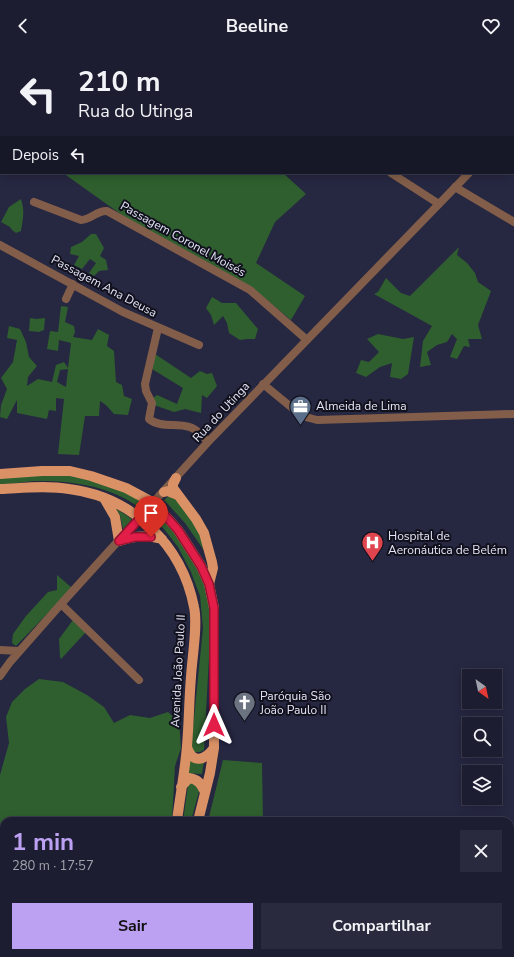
<!DOCTYPE html>
<html lang="pt">
<head>
<meta charset="utf-8">
<style>
  body { margin:0; font-family:"Nunito Sans",sans-serif; background:#292a3d; color:#f1f3f6; height:100vh; display:flex; flex-direction:column; font-size:15px; white-space:nowrap }
  * { box-sizing:border-box; margin:0 }
  p { font-size:13px; color:#a0a2ab }
  .icon { flex:none; width:22px; height:22px; fill:none; stroke:currentColor; stroke-width:2; stroke-linecap:round; stroke-linejoin:round }
  .map { position:relative; flex:1; overflow:hidden }
  .panel { position:absolute; left:0px; top:765px; width:514px; height:140px; display:flex; flex-direction:column; background:#1c1d31; border-radius:12px 12px 0 0; box-shadow:0 2px 10px #0003,0 0 0 1px #3a3b4d }
  .panel>* { flex:none }
  .guide { position:absolute; left:0px; top:0px; width:514px; height:122px; box-shadow:0 2px 10px #0003,0 0 0 1px #3a3b4d; background:#1c1d31; color:#f1f3f6; overflow:hidden }
  .needle { width:26px; rotate:147deg }
  .tools { position:absolute; left:462px; top:617px; display:grid; gap:8px }
  .tools a { display:grid; place-items:center; width:40px; height:40px; border-radius:0px; background:#1c1d31; box-shadow:0 2px 10px #0003,0 0 0 1px #3a3b4d; font-size:20px }
  .pin { position:absolute; display:grid; place-items:center; width:34px; height:34px; color:#fff; margin:-41px -17px; border-radius:50% 50% 50% 0; rotate:-45deg; box-shadow:0 0 4px #0007 }
  .pin .icon { rotate:45deg }
  .me { position:absolute; width:44px; margin:-22px; rotate:0deg; stroke-linejoin:round; filter:drop-shadow(0 0 3px #0008) }
  .turn { display:flex; align-items:center; gap:14px; height:84px; padding:0 12px; font-size:18px }
  .turn .icon { width:52px; height:52px; stroke-width:2.5 }
  .turn b { display:block; font-size:28px; line-height:34px }
  .then { display:flex; align-items:center; height:38px; padding:0 12px; background:#0003; gap:8px; font-size:15px }
  .round { display:grid; place-items:center; flex:none; width:42px; height:42px; border-radius:0px; background:#292a3d }
  .headline { display:flex; align-items:center; justify-content:space-between; height:68px; padding:0 12px }
  h1 { font-size:24px; font-weight:700; line-height:30px; color:#bca0f2 }
  .cta { display:flex; gap:8px; margin-top:auto; padding:8px 12px }
  .cta a { flex:1; height:46px; border-radius:0px; background:#bca0f2; color:#111; font-size:16px; font-weight:700; line-height:46px; text-align:center }
  .cta a+a { background:#292a3d; color:#f1f3f6 }
  header { display:flex; justify-content:space-between; align-items:center; height:52px; padding:0 12px; background:#1c1d31; font-size:18px; font-weight:700 }
  .map>svg:first-child { display:block }
  .green { fill:#2f5f2f; fill-rule:evenodd }
  .lines { fill:none; stroke-linecap:round; stroke-linejoin:round }
  .stream { stroke:#4b595f; stroke-width:2.5 }
  .minor { stroke:#825e4a; stroke-width:8 }
  .major { stroke:#da9166; stroke-width:10 }
  .route-casing { stroke:#92132f; stroke-width:10 }
  .route { stroke:#e11d48; stroke-width:7 }
  .labels { text-anchor:middle; stroke-width:4; stroke-linejoin:round; paint-order:stroke }
  .street-label { font-size:12px; fill:#e4e6f7; stroke:#11111d }
  .poi-label { font-size:12px; fill:#e4e6f7; stroke:#11111d; text-anchor:start }
</style>
</head>
<body>
<header><svg class="icon" aria-label="back" viewBox="0 0 24 24"><path d="M15 5l-7 7 7 7"/></svg>Beeline<svg class="icon" aria-label="heart" viewBox="0 0 24 24"><path d="M12 20l-8-8c-3-5 5-10 8-4 3-6 11-1 8 4z"/></svg></header>
<div class="map">
<svg width="514" height="905" viewBox="0 0 514 905">
  <rect width="100%" height="100%" fill="#262741"/>
  <path class="green" d="M0,0H176L178,1H1V84Z
    M63,121H283L306,142L275,170L256,211L305,244L291,268L250,234L129,168Z
    M21,147C25,160 23,166 21,179L16,181L12,178L10,175L1,170L9,155Z
    M91,182H96L104,196L100,204L106,208L108,218L99,219L94,224L89,221L96,211L90,207L82,217L74,213L79,204L70,202L71,195L82,190Z
    M459,195L457,203L467,211L475,221L478,230L491,239L478,273L482,287H468L470,295L464,294L457,307L450,305L457,287L452,282L447,290L437,293L427,300L431,313L420,315L423,289L432,274L374,242L378,240L386,226L401,241L410,244Z
    M212,245L222,251H236L258,277L255,287H247L240,288L229,281L227,271L223,264L214,273L211,263L206,256Z
    M61,254L68,255L65,270L74,274L75,280L73,285L92,288L98,277L109,283L107,294L114,299L116,330L122,333L124,344L132,347L128,363L114,362L106,353L100,349L99,364H85L79,403L58,402L64,347L56,346V359L49,358L47,367L17,361V348L7,367L0,365L1,353L7,337L1,326L13,310L17,288L7,286L9,274L20,277L26,290L29,305L37,314L28,325L27,334L38,327L52,330L56,313L64,310L68,316L71,291L59,288L58,299L47,297L50,279L58,280ZM68,317L66,335L57,330L60,318Z
    M30,266L36,267L45,266L44,278L39,280L29,279Z
    M378,282L403,287L414,285L408,322L401,327L390,325L392,311L380,315L366,325L356,321L361,308L369,310L379,300L367,287Z
    M155,302L191,326L200,319L207,322L212,321L217,334L207,346L202,343L201,361L185,357L174,360L154,353L153,346L157,343L177,352L183,336L152,317Z
    M68,422L104,430L145,449L140,456C111,434 70,428 34,429C23,430 11,432 0,432V425Z
    M171,442L193,467L212,510L185,471L164,448Z
    M155,455L186,493L207,536L211,568L204,698L200,700H194L191,696L203,576L200,544L191,520L178,495L164,477L149,463Z
    M115,456L132,467L123,477L120,463Z
    M57,523L72,536L16,594L12,591L13,582L26,564L48,540L57,538Z
    M73,568L86,580L61,607L60,605L59,587Z
    M39,627L63,630L87,643L104,655L114,671L130,663L150,666L168,660L179,670L181,696L175,714L172,769H4V901H155V905H0V723L9,691L6,665L12,650L25,637Z
    M189,708L204,710L202,722L188,721Z
    M223,708L262,711L263,769H208Z
    M192,729L200,736L191,769H183L188,733Z"/>
  <g class="lines">
    <path class="stream" d="M0,49H1
      M204,121H205"/>
    <path class="minor" d="M220,0L221,1
      M409,0L410,1
      M496,0L498,1
      M513,10L514,11
      M513,66L514,67
      M513,76L514,75
      M513,90L514,91
      M391,121L439,152
      M455,135L514,170
      M34,150L81,168C91,168 97,158 107,159L250,238L307,288
      M0,193L123,260L199,293
      M66,247L73,232
      M158,276L145,332L146,339L152,351L149,367C158,375 174,372 185,374C195,375 202,383 208,390
      M263,332L302,364L317,368L514,362
      M61,552L139,628
      M0,598L19,599
      M0,624L10,610L61,552L208,390L469,121
      M510,850H514"/>
    <path class="major" d="M0,422L42,419H70L91,424L126,436L154,451L178,478L201,514L209,532L214,556V696L210,721L198,769
      M176,426L173,432V436L196,467L204,481L212,510L213,516L209,532
      M0,437C23,436 47,433 69,437C133,445 182,493 194,555C198,573 192,606 191,625C189,648 189,671 187,694C185,719 180,744 177,769
      M164,440L168,439L178,443
      M104,446L115,465L119,489C133,484 148,483 162,487
      M187,695C193,713 205,708 214,696
      M181,735L189,726C198,727 201,732 205,740
      M164,905L165,901
      M180,905L181,901"/>
  </g>
  <g class="lines">
    <defs>
      <path id="route" d="M151,485H135L119,489L154,451L178,478L201,514L209,532L214,556V673"/>
    </defs>
    <use href="#route" class="route-casing"/>
    <use href="#route" class="route"/>
  </g>
  <defs>
    <symbol id="office-pin" viewBox="-11 -11 22 30"><path d="M0 17L-7.5 6A9.5 9.5 0 1 1 7.5 6Z" fill="#5c6f8a" stroke="#11111d"/><path d="M-6-3h4V-5.5h4V-3h4V5H-6ZM-1-4.5V-3h2v-1.5ZM-6 0V1H6V0Z" fill="#fff"/></symbol>
    <symbol id="hospital-pin" viewBox="-11 -11 22 30"><path d="M0 17L-7.5 6A9.5 9.5 0 1 1 7.5 6Z" fill="#e0444e" stroke="#11111d"/><path d="M-5-5h3v3.5h4V-5h3V5h-3V1.5h-4V5h-3Z" fill="#fff"/></symbol>
    <symbol id="church-pin" viewBox="-11 -11 22 30"><path d="M0 17L-7.5 6A9.5 9.5 0 1 1 7.5 6Z" fill="#6b7280" stroke="#11111d"/><path d="M-1.2-6h2.4v3.5h3.3v2.4h-3.3V6h-2.4V-.1h-3.3v-2.4h3.3Z" fill="#fff"/></symbol>
  </defs>
  <g fill-rule="evenodd">
    <use href="#office-pin" x="288" y="342" width="25" height="34"/>
    <use href="#hospital-pin" x="360" y="478" width="25" height="34"/>
    <use href="#church-pin" x="232" y="638" width="25" height="34"/>
  </g>
  <g class="labels">
    <g class="street-label">
      <text transform="translate(183 187) rotate(29)" y="4">Passagem Coronel Moisés</text>
      <text transform="translate(104 234) rotate(28)" y="4">Passagem Ana Deusa</text>
      <text transform="translate(221 360) rotate(-47)" y="4">Rua do Utinga</text>
      <text transform="translate(178 619) rotate(-87)" y="4">Avenida João Paulo II</text>
    </g>
    <g class="poi-label">
      <text x="316" y="358">Almeida de Lima</text>
      <text x="388" y="488">Hospital de<tspan x="388" dy="14">Aeronáutica de Belém</tspan></text>
      <text x="260" y="648">Paróquia São<tspan x="260" dy="14">João Paulo II</tspan></text>
    </g>
  </g>
</svg>
<div class="tools">
<a><svg class="needle" viewBox="-14 -14 28 28"><path d="M0-13l5 13h-10z" fill="#e53935"/><path d="M0 13l5-13h-10z" fill="#a0a2ab"/></svg></a>
<a><svg class="icon" aria-label="search" viewBox="0 0 24 24"><circle cx="10" cy="10" r="6"/><path d="M15 15l6 6"/></svg></a>
<a><svg class="icon" aria-label="layers" viewBox="0 0 24 24"><path d="M12 4l9 5-9 5-9-5zM3 14l9 5 9-5"/></svg></a>
</div>
<div class="pin" style="left:151px;top:485px;background:#d93025"><svg class="icon" aria-label="arrive" viewBox="0 0 24 24"><path d="M6 21V4h12l-3 4 3 4H6"/></svg></div>
<svg class="me" style="left:214px;top:673px" viewBox="-20 -20 40 40"><path d="M0-17L14 15 0 8-14 15z" fill="#e11d48" stroke="#fff" stroke-width="4"/></svg>
<div class="guide">
<div class="turn"><svg class="icon" aria-label="left" viewBox="0 0 24 24"><path d="M17 20v-9H6M10 6l-5 5 5 5"/></svg><div><b>210 m</b>Rua do Utinga</div></div>
<div class="then">Depois<svg class="icon" aria-label="left" viewBox="0 0 24 24"><path d="M17 20v-9H6M10 6l-5 5 5 5"/></svg></div>
</div>
<section class="panel">
<div class="headline"><div><h1>1 min</h1><p>280 m · 17:57</p></div><a class="round"><svg class="icon" aria-label="close" viewBox="0 0 24 24"><path d="M6 6l12 12M18 6L6 18"/></svg></a></div>
<div class="cta"><a>Sair</a><a>Compartilhar</a></div>
</section>
</div>
</body>
</html>
